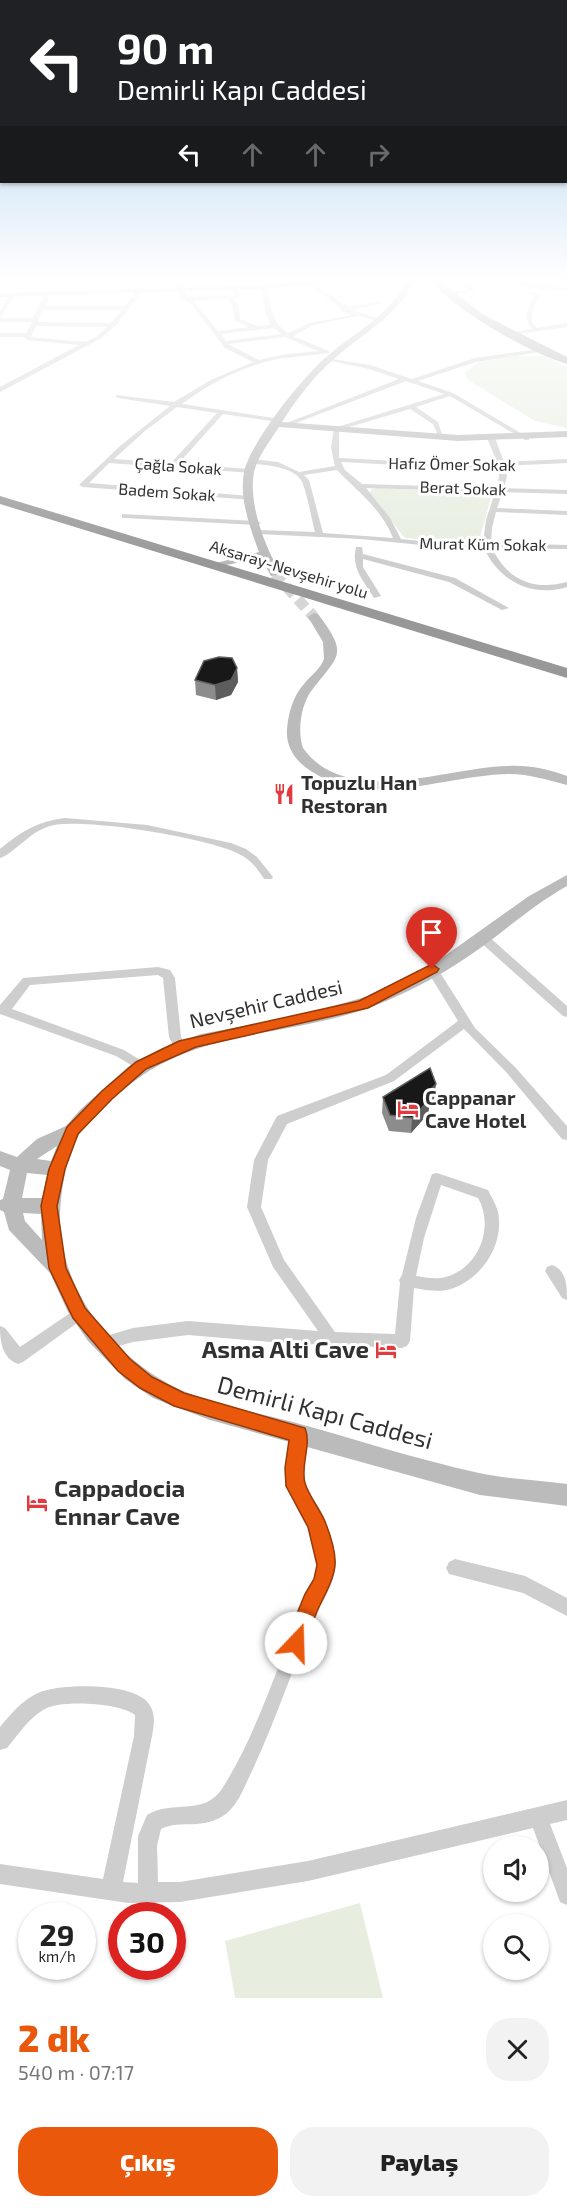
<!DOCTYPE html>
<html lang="tr">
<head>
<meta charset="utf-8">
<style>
  body { margin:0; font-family:"Exo 2",sans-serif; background:#f2f2f2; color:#222; height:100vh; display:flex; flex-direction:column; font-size:22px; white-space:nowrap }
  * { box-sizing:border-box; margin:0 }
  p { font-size:20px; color:#767676 }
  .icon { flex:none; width:33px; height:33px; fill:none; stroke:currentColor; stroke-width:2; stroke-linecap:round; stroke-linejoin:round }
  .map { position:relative; height:1998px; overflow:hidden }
  .panel { display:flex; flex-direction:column; background:#fff; flex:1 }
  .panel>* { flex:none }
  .top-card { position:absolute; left:0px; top:0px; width:567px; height:183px; box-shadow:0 2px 4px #0004; background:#202124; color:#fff; overflow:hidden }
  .tools { position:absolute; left:483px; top:1836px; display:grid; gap:12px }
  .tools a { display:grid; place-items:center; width:66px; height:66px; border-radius:50%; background:#fff; box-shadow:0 2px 4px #0004; font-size:30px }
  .speed { position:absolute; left:18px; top:1902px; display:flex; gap:12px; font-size:30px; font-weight:700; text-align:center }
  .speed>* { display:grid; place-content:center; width:78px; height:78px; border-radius:50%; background:#fff; box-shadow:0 2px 4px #0004; line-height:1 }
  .speed small { font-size:15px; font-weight:400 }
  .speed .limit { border:9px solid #d22; background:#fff; color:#111 }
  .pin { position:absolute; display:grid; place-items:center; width:51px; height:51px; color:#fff; margin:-62px -26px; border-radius:50% 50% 50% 0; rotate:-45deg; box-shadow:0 0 6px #0007 }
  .pin .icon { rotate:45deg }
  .me { position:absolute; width:66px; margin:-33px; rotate:21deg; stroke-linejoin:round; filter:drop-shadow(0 0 4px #0008) }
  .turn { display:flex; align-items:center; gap:21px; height:126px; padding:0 18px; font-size:27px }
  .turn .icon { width:78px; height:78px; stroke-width:2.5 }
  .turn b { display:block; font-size:42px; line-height:51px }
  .lanes { display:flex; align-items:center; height:57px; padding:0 18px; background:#0003; justify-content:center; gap:30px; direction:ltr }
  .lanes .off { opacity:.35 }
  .round { display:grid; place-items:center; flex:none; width:63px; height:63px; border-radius:24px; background:#f2f2f2 }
  .summary { display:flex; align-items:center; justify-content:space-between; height:102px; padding:0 18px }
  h1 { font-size:36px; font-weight:800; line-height:45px; color:#ea580c }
  .cta { display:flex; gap:12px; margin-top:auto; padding:12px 18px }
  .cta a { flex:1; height:69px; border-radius:24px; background:#ea580c; color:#fff; font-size:24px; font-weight:800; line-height:69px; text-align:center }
  .cta a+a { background:#f2f2f2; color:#222 }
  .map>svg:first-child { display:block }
  .green { fill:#e7eee0 }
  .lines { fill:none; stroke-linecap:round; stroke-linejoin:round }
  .secondary-tunnel { stroke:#d6d6d6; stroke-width:11; stroke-dasharray:11 6; stroke-linecap:butt }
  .street { fill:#cecece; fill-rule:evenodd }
  .secondary { fill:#bbb; fill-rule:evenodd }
  .primary { fill:#a9a9a9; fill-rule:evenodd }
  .highway { fill:#989898; fill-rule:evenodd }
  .wall { fill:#8c8c8c }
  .shaded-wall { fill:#5d5d5d }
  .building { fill:#181818; stroke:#5d5d5d; stroke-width:1.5 }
  .route { fill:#ea580c; stroke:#983908; stroke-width:1.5 }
  .labels { text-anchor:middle; stroke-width:6; stroke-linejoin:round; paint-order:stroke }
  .far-street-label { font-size:16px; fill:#313131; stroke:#fff }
  .poi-label { font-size:20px; font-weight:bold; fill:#313131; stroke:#fff; text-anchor:start }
  .street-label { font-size:20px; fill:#313131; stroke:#fff }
  .near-poi-label { font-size:24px; font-weight:bold; fill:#313131; stroke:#fff; text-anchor:end }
  .near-street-label { font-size:24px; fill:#313131; stroke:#fff }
</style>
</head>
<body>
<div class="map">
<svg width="567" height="1998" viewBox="0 0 567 1998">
  <rect width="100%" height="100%" fill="#fff"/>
  <path class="green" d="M515,356H545L567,367V428L535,421L468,380L464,374L479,362Z
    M377,488L492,494L479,541L468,543L405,538L369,494L371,489Z
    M360,1903L383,1998H235L225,1941Z"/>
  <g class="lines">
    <path class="secondary-tunnel" d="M275,574L314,617"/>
    <path class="street" d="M181,280H187L182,289L188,297L234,295L230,288L235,287L241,294L238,298L234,299L238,303L240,319L257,326L271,325L266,315L261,287L266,286C271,304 270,321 288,333L309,323L353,315L341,311V309L308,284V282H312L348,307L380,301L383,303L353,310L383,320V322L358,316L313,325L293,336L329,351V353C312,356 295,356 278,359C243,366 210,383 182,404L280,419L281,420L278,422L223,414L178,464L250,469H253V473L109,463L89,483L250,496L254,498L253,500L83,487L79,485L120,446L170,406L118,398L116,397V395L174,402L211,380L253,362L225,348L192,305L180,297L176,289ZM227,299L232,304L235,321L249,327L218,331L193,301ZM274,328L281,334L226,341L221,334ZM285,337L318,351L287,354L259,360L228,344ZM177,407L217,413L171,463L114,459L146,430Z
      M254,280H260L258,284H254Z
      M458,280H464L477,291L445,295L447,292L469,290Z
      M505,280L567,287V291L532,288L530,290L540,295L532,312V322L537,328L567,323V327L510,335V333L532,329C522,317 528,308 534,296L525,292L527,287Z
      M140,287L145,288L118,323L100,339L0,392V387L79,345L27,340L24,337H0V333H26L32,322H0V318H33L46,291L49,289L52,291L45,306H125ZM43,310H122L111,323L37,322ZM36,326L107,327L96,337L85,342L31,337Z
      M11,293L16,294L0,318V311Z
      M545,348L548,350L547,351L476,362L418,381L453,393L529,438V440H525L450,396L416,407L438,422L443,438H439L433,424L410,409L339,430V458L456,464L497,462L487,438L491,436L495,438L504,462L567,459V463L505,466L507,476L504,488L567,490V494L503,492L497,508L567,511V515L496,512L492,528L491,543L567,545V549L492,548C507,580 534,591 567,582V587C532,598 499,581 484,548L441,547L361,539L259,534L255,532L259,530L315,532C312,521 306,488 301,480C291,466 267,466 251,463V459L278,462L299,472L335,466L331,448L334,428L444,394L406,381L288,426H284V424L399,379L369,369L326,360V358L370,365L412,379L475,358ZM341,462L456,468L498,466L499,476L497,488L362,484L345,470ZM337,470C358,492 381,508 393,538L323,533L309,480L304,475ZM366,488L495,492L486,520L483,543H441L401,539L390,518Z
      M122,514L257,521L261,523L257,525L125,518H122Z
      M356,547H362L363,554L455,578L509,608L502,610L449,582L363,559V567L381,596L374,598C363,580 351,568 356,547Z
      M65,818L147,825L231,843L246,849L257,857L273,877L272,879H264C258,869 250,859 239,854C208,838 82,817 50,826C29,832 15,853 0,858V849C20,832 38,821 65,818Z
      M483,934L487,935L567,1006V1017L563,1016L479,941L477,938Z
      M432,965L436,966L475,1028L515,1067L567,1126V1140L562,1139L507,1073L464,1029L394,1081L287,1124L268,1160L261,1207L284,1260L335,1332L395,1334L400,1283L399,1280L402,1275L416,1218L432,1174L437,1173L488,1190C493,1200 499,1209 499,1220C501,1251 477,1283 447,1290C436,1292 425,1290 414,1288L410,1341L407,1346L402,1348L282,1343L188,1335L133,1342L104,1350L99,1348L96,1343L99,1338L133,1328L188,1321L318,1331L273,1267L247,1207L254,1160L277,1116L386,1075L458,1021L426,969ZM441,1185L478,1198C494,1226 480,1265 449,1276C439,1280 427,1278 416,1276L424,1238Z
      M158,967L170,970L175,978L181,1037L185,1046L183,1049H175L169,1037L163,978L158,975L30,985L12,1009L124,1050L145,1063L147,1066L145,1069L141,1071L116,1056L0,1014V1005L23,978Z
      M552,1265C567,1270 567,1287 567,1300L562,1298L545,1271L547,1267Z
      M79,1307L84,1308L86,1313L84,1318L23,1362L18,1364C2,1358 0,1341 0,1326L5,1328L20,1347Z
      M298,1427L304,1429C309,1442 300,1469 305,1487C313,1515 338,1537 335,1568C333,1588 320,1604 312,1622C291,1673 274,1725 250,1775C244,1788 238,1804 226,1814C203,1831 181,1819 161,1829L157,1846L158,1882H180L308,1861L567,1800V1820L550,1824L567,1868V1905L560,1902L533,1828L308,1881L180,1902L128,1903L0,1884V1864L103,1879L134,1736L135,1715C121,1703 59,1699 43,1710C28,1719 18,1735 7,1748L0,1750V1727C11,1714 22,1700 38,1693C59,1683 135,1682 149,1704C156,1714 154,1725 152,1736L123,1882L138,1883V1836L147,1815C173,1799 202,1817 222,1789C254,1738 274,1677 296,1621C304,1599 320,1581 318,1556C316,1541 307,1528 300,1514C284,1485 286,1466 290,1434L292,1429Z
      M455,1559L525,1576L567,1598V1616L523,1593L449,1574L446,1568L449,1562Z"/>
    <path class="secondary" d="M321,280H348L264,289L0,297V293L264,285Z
      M407,280H415C397,316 365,332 336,357C314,376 297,398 282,422L458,435L567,431V437L458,441L279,427C270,441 258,456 254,472C248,504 265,547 281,574L271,576L261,558L212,568V564L259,552C250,528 239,498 244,472C251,441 306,372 332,352C360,329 391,314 407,280Z
      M314,613L318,614C349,655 339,655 312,690C301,704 297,731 303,748C346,809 448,767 508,766C529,765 548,769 567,776V785C547,780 530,774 509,774C442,775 364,813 304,766C293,757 286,745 287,730C288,714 293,696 304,684C311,675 320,670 324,659L323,642L308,617Z
      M567,875V886C535,904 508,928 479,949C448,971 414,990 379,1004C303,1035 213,1028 143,1075C125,1087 90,1116 79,1135C66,1157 61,1190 60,1215C59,1282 102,1342 157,1377C195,1402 245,1410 289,1421C352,1438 415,1459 479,1473C507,1479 538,1480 567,1484V1506L480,1495L210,1420L153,1398L125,1379L88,1341L68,1312L50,1273L9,1230L4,1212L0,1210V1200L3,1199L10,1170L0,1166V1151L17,1157L37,1139L66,1126L81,1109L129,1066L162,1048L201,1034L303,1015L368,996L439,960L529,896ZM57,1146L51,1161L37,1159ZM27,1173L47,1175L42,1198H22ZM23,1213L41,1214L42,1240L25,1221Z"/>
    <path class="primary" d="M430,280H439L482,314L567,357V364C528,352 456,311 430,280Z"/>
    <path class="highway" d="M0,496L567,668V678L0,504Z"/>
  </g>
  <path class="wall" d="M237,668L238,682L231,695L216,700L196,695L195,680Z
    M383,1097L434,1099L430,1103L428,1114L411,1133L389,1131L382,1113Z"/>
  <path class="shaded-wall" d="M237,668L238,682L231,695L216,700L215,685Z
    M436,1084L434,1099L430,1103L428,1114L411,1133L412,1118L430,1090Z"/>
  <path class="building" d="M219,657L232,658L237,668L231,680L215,685L195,680L204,661Z
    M430,1068L436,1084L430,1090V1099L412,1118L390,1115L383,1097Z"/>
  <linearGradient id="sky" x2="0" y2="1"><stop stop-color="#9dc5ea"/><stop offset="0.5" stop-color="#fff"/><stop offset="1" stop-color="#fff" stop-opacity="0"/></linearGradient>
  <rect width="567" height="559" fill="url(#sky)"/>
  <path class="route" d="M432,964L439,969L437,972L368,1008L196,1047L146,1069L112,1099L78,1134L65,1169L57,1206L66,1268L85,1308L130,1359L152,1377L184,1393L305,1428C312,1445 300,1465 305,1483C309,1497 321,1510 326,1524C341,1563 337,1571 319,1607C313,1620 308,1636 303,1650L296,1653L288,1650L285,1643L305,1594L314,1579L317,1565L308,1527L286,1486L285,1468L289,1440L174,1406L140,1388L118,1371L73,1318L49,1268L41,1206L49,1169L67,1127L102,1091L136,1062L179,1041L359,1001Z"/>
  <defs>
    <symbol id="restaurant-bare" viewBox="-9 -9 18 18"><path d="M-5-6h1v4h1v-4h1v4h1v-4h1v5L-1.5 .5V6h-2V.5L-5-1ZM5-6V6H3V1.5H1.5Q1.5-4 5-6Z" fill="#e13b40" stroke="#fff" stroke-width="2.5" paint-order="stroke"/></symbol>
    <symbol id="hotel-bare" viewBox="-9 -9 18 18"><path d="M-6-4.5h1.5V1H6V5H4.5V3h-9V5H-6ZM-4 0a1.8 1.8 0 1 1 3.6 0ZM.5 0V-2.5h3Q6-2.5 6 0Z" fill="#e13b40" stroke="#fff" stroke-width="2.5" paint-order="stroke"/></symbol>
  </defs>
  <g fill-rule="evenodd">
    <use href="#restaurant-bare" x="269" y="779" width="30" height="30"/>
    <use href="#hotel-bare" x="393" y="1094" width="30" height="30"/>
    <use href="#hotel-bare" x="371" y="1335" width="30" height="30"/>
    <use href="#hotel-bare" x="22" y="1488" width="30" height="30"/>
  </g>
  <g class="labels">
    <g class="far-street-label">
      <text transform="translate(452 464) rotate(1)" y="6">Hafız Ömer Sokak</text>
      <text transform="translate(178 466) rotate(4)" y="6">Çağla Sokak</text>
      <text transform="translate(463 488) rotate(2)" y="6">Berat Sokak</text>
      <text transform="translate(167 492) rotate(4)" y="6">Badem Sokak</text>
      <text transform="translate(483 544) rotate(1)" y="6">Murat Küm Sokak</text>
      <text transform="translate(289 569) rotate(17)" y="6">Aksaray-Nevşehir yolu</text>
    </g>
    <g class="poi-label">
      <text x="301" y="790">Topuzlu Han<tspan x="301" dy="23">Restoran</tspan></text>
      <text x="425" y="1105">Cappanar<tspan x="425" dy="23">Cave Hotel</tspan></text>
    </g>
    <g class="street-label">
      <text transform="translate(266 1004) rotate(-13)" y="7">Nevşehir Caddesi</text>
    </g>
    <g class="near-poi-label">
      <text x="369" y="1358">Asma Alti Cave</text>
      <text x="54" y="1497" text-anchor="start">Cappadocia<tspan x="54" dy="28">Ennar Cave</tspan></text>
    </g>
    <g class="near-street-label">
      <text transform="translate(325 1413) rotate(15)" y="8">Demirli Kapı Caddesi</text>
    </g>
  </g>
</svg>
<div class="tools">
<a><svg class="icon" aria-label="sound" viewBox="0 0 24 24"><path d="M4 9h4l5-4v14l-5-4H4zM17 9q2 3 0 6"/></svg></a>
<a><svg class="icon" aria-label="search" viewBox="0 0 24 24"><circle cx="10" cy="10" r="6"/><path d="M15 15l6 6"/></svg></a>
</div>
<div class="speed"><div>29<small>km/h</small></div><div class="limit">30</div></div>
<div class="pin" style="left:432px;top:969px;background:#d93025"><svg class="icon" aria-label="arrive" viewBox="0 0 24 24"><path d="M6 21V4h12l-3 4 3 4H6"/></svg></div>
<svg class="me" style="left:296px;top:1643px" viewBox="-20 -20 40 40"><circle r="19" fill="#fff"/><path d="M0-13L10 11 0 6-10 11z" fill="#ea580c"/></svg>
<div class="top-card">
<div class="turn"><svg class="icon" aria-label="left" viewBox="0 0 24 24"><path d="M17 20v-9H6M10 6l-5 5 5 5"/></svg><div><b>90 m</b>Demirli Kapı Caddesi</div></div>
<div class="lanes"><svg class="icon" aria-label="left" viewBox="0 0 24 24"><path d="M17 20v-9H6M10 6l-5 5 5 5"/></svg><svg class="icon off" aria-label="ahead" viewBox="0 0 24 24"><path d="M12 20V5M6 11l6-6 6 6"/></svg><svg class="icon off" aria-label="ahead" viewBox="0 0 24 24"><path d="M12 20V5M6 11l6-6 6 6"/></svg><svg class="icon off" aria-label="right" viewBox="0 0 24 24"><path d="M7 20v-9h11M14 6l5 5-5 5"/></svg></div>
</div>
</div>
<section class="panel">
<div class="summary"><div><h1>2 dk</h1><p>540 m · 07:17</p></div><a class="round"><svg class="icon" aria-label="close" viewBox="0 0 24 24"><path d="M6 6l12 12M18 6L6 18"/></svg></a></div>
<div class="cta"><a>Çıkış</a><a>Paylaş</a></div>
</section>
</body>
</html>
